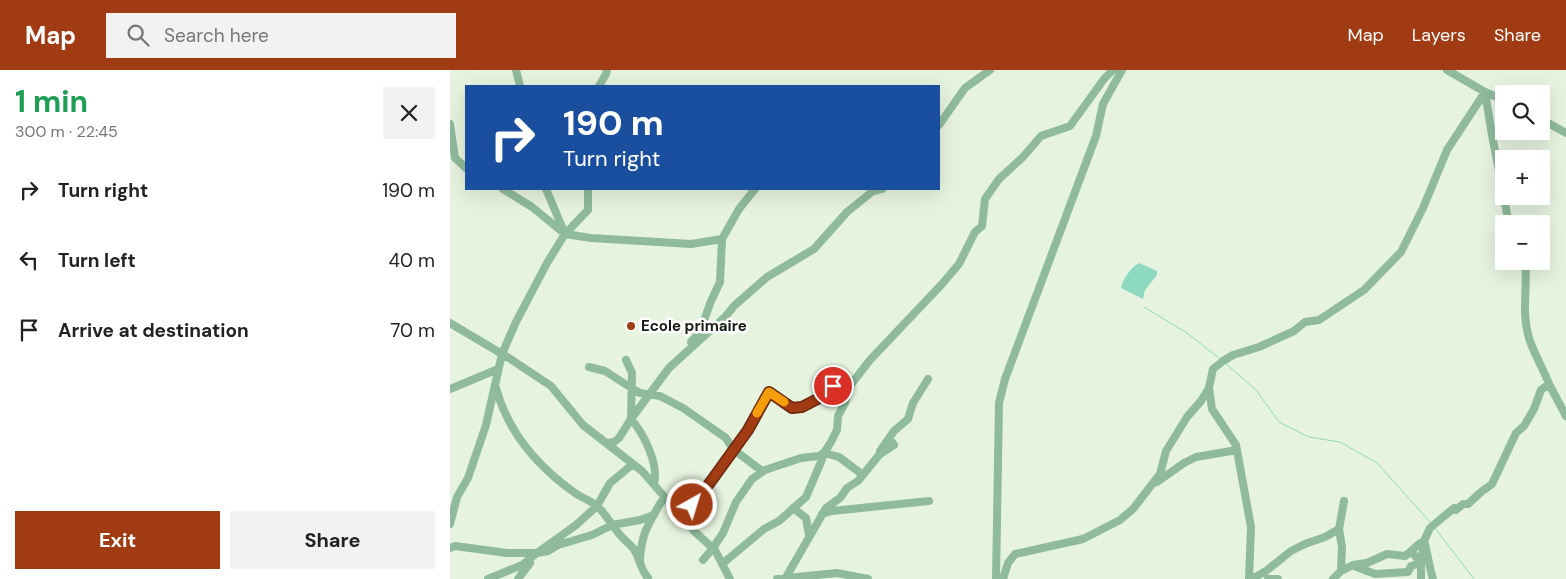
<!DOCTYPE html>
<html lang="en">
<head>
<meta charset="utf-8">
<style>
  body { margin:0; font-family:"DM Sans",sans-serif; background:#f2f2f2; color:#222; height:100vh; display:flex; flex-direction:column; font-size:19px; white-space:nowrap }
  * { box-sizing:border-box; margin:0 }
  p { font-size:16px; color:#767676 }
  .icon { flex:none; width:28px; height:28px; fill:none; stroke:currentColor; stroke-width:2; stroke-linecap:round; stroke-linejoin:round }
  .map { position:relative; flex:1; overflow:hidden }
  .sheet { display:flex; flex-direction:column; background:#fff; width:450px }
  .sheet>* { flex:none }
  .banner { position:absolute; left:15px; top:15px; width:475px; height:105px; border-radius:0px; box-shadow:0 5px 20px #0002; background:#1a4fa0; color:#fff; overflow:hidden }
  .tools { position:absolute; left:1045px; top:15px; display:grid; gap:10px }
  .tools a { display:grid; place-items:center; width:55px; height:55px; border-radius:0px; background:#fff; box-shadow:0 5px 20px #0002; font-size:25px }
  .pin { position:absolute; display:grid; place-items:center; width:42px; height:42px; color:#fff; margin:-21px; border:2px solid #fff; border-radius:50%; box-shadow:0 1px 5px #0007 }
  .me { position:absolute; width:55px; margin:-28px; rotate:39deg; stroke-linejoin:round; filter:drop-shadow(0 0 4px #0008) }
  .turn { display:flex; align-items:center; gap:18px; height:105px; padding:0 15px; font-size:22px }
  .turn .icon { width:65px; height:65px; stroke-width:2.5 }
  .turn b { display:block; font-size:35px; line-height:42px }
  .round { display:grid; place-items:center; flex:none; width:52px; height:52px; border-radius:0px; background:#f2f2f2 }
  .headline { display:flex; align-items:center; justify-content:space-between; height:85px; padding:0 15px }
  h1 { font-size:30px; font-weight:700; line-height:38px; color:#1e9e55 }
  .primary-button { display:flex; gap:10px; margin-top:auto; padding:10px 15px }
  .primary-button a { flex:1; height:58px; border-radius:0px; background:#a13b14; color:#fff; font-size:20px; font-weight:700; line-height:58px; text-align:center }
  .primary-button a+a { background:#f2f2f2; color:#222 }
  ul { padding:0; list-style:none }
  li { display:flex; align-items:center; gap:15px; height:70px; padding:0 15px }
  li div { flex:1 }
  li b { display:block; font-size:19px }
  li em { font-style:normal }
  header { display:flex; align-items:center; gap:30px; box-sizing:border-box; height:70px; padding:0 25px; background:#a13b14; color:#fff }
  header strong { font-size:24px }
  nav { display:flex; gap:28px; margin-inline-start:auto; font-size:18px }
  .search { width:350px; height:45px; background:#f2f2f2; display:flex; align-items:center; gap:12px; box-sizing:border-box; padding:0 18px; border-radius:0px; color:#767676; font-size:19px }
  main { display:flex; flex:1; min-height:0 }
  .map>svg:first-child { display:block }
  .water { fill:#8ed9c1 }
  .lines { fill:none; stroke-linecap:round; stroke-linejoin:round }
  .stream { stroke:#8ed9c1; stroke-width:1 }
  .minor { stroke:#8fba9b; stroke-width:8 }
  .route-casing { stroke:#69260d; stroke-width:12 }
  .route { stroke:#a13b14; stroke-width:9 }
  .slow { stroke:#f59e0b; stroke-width:9 }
  .poi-dot { fill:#a13b14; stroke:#fff; stroke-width:2 }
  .labels { text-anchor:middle; stroke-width:5; stroke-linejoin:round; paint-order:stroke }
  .poi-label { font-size:15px; font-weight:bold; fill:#171b14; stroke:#fff; text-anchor:start }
</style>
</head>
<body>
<header>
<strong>Map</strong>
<div class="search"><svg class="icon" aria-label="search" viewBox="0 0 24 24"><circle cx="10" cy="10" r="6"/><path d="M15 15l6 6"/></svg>Search here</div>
<nav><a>Map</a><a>Layers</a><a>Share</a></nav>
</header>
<main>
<section class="sheet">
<div class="headline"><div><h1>1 min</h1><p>300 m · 22:45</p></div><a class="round"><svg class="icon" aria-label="close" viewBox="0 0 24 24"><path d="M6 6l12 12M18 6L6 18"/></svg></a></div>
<ul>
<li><svg class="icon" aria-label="right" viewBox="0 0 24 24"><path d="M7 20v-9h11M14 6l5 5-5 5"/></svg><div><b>Turn right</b></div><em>190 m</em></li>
<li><svg class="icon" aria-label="left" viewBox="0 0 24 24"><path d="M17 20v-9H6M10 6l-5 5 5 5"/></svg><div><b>Turn left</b></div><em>40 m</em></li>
<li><svg class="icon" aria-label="arrive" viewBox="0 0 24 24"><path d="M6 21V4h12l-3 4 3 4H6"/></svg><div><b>Arrive at destination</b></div><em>70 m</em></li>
</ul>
<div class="primary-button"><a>Exit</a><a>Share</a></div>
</section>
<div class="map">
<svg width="1116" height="509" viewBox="0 0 1116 509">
  <rect width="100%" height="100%" fill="#e6f3df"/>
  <path class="water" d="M689,193L707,201V205L695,220L693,229L671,218C673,209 681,197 689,193Z"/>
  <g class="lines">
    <path class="stream" d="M694,237L737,263L770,289
      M775,293L806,320L829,352L859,367L890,372L927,393L981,453
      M985,458L1024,509"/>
    <path class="minor" d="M66,0L70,16
      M997,0L1035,22L1054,30
      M149,16L156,4L157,0
      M1035,22L1042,65L1059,154
      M1091,49L1116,63
      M0,54L5,88L16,98
      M489,55L515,18L540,0
      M53,119L82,137L115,164L141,168L241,174L272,169
      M115,164L138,140V119
      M0,253L59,288L101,316L133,355L192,401L245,462L265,480L280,509
      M241,272L250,262L261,231L270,212L272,169L289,139L305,119
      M176,290L182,303L181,349C194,364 209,394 204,414
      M139,297L155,301L183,319L190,323L210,326L233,338L276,368L283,379L312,401
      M1099,314L1116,346
      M46,318C58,362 88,397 125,423C132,428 142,431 148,437C157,445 163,458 172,467C175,471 180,474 183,478C190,487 190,499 198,508
      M759,318L762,339L786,375L801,457L799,509
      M0,319L48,299
      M157,373L164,372L169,368L181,349L219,298L275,247L284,236L317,207L364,179L397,142L423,121L432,119
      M430,381L444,361L458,349L463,333L478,309
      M707,412L734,393L746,387L787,380
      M343,438L356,448L359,465
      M372,444L382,441L479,431
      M236,451L246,428L259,414L298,360L319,322L343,338L352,337L381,322L383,316L385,314
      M0,454L7,427L18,408L36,355L52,284L66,252L97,193L115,164L96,119
      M0,478L5,476L57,483H87L126,455L147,436L160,413L183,394
      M253,490L263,478L273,463L286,432L302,409L315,400L351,388L369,386L374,383L381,372L387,360L388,346L395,333L399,317L420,290L492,214L509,194L525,162L532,156L535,129L549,109L573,87L591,66L620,56L654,9L663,0
      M190,491C191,464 198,455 211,432L216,428
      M272,494L314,459L329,451L356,427L371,392L374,383L389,387L413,405
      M904,496L925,504L958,502L961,496L971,493L961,481
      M891,501L903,495L917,493L937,484L955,486L959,483L969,474L974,471L980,458L1004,438L1006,440L1013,434H1018L1031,422L1042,414L1066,363L1074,356L1084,339L1091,320L1099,314C1093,298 1084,284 1079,268C1071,242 1078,217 1075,191
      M38,509L72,495L87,483L98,481L108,475L142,465L162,455L190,450L204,445
      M68,509L80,493
      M327,509L387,503L418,509
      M335,509L376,438L390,428L397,418L408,411L429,385L444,375L439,368
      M546,509L549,333L555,309L646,66L653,34L672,0
      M553,509L558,493L565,484L633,469L670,450L683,439L710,404L716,381L737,347L751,331L759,318L763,299L773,291L783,285L809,277L844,261L855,252L869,250L914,220L951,182L973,138L997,80L1035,22
      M802,509L816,501L841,481L855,474L875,467L889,459
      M818,509H828
      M883,509L891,501L892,477L889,459L894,431
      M971,509V493L974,471C978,484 979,497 983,509"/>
  </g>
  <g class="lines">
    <defs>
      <path id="route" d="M242,435L246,428L259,414L298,360L319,322L342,338L352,337L381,322L383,316"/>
    </defs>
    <use href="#route" class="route-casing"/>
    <use href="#route" class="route"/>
    <path class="slow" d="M307,343L319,322L334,332"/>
  </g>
  <circle class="poi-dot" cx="181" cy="256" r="5"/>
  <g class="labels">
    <g class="poi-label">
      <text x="191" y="261">Ecole primaire</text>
    </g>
  </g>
</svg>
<div class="tools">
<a><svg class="icon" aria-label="search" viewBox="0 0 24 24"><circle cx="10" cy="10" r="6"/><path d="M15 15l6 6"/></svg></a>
<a>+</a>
<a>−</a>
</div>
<div class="pin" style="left:383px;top:316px;background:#d93025"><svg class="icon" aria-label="arrive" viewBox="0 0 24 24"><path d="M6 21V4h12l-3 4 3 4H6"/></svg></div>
<svg class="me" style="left:242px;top:435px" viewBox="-20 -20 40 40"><circle r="17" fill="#a13b14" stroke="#fff" stroke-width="3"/><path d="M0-11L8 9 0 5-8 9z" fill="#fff"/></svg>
<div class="banner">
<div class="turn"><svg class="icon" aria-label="right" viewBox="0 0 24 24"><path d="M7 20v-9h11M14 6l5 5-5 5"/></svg><div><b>190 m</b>Turn right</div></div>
</div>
</div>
</main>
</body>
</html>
